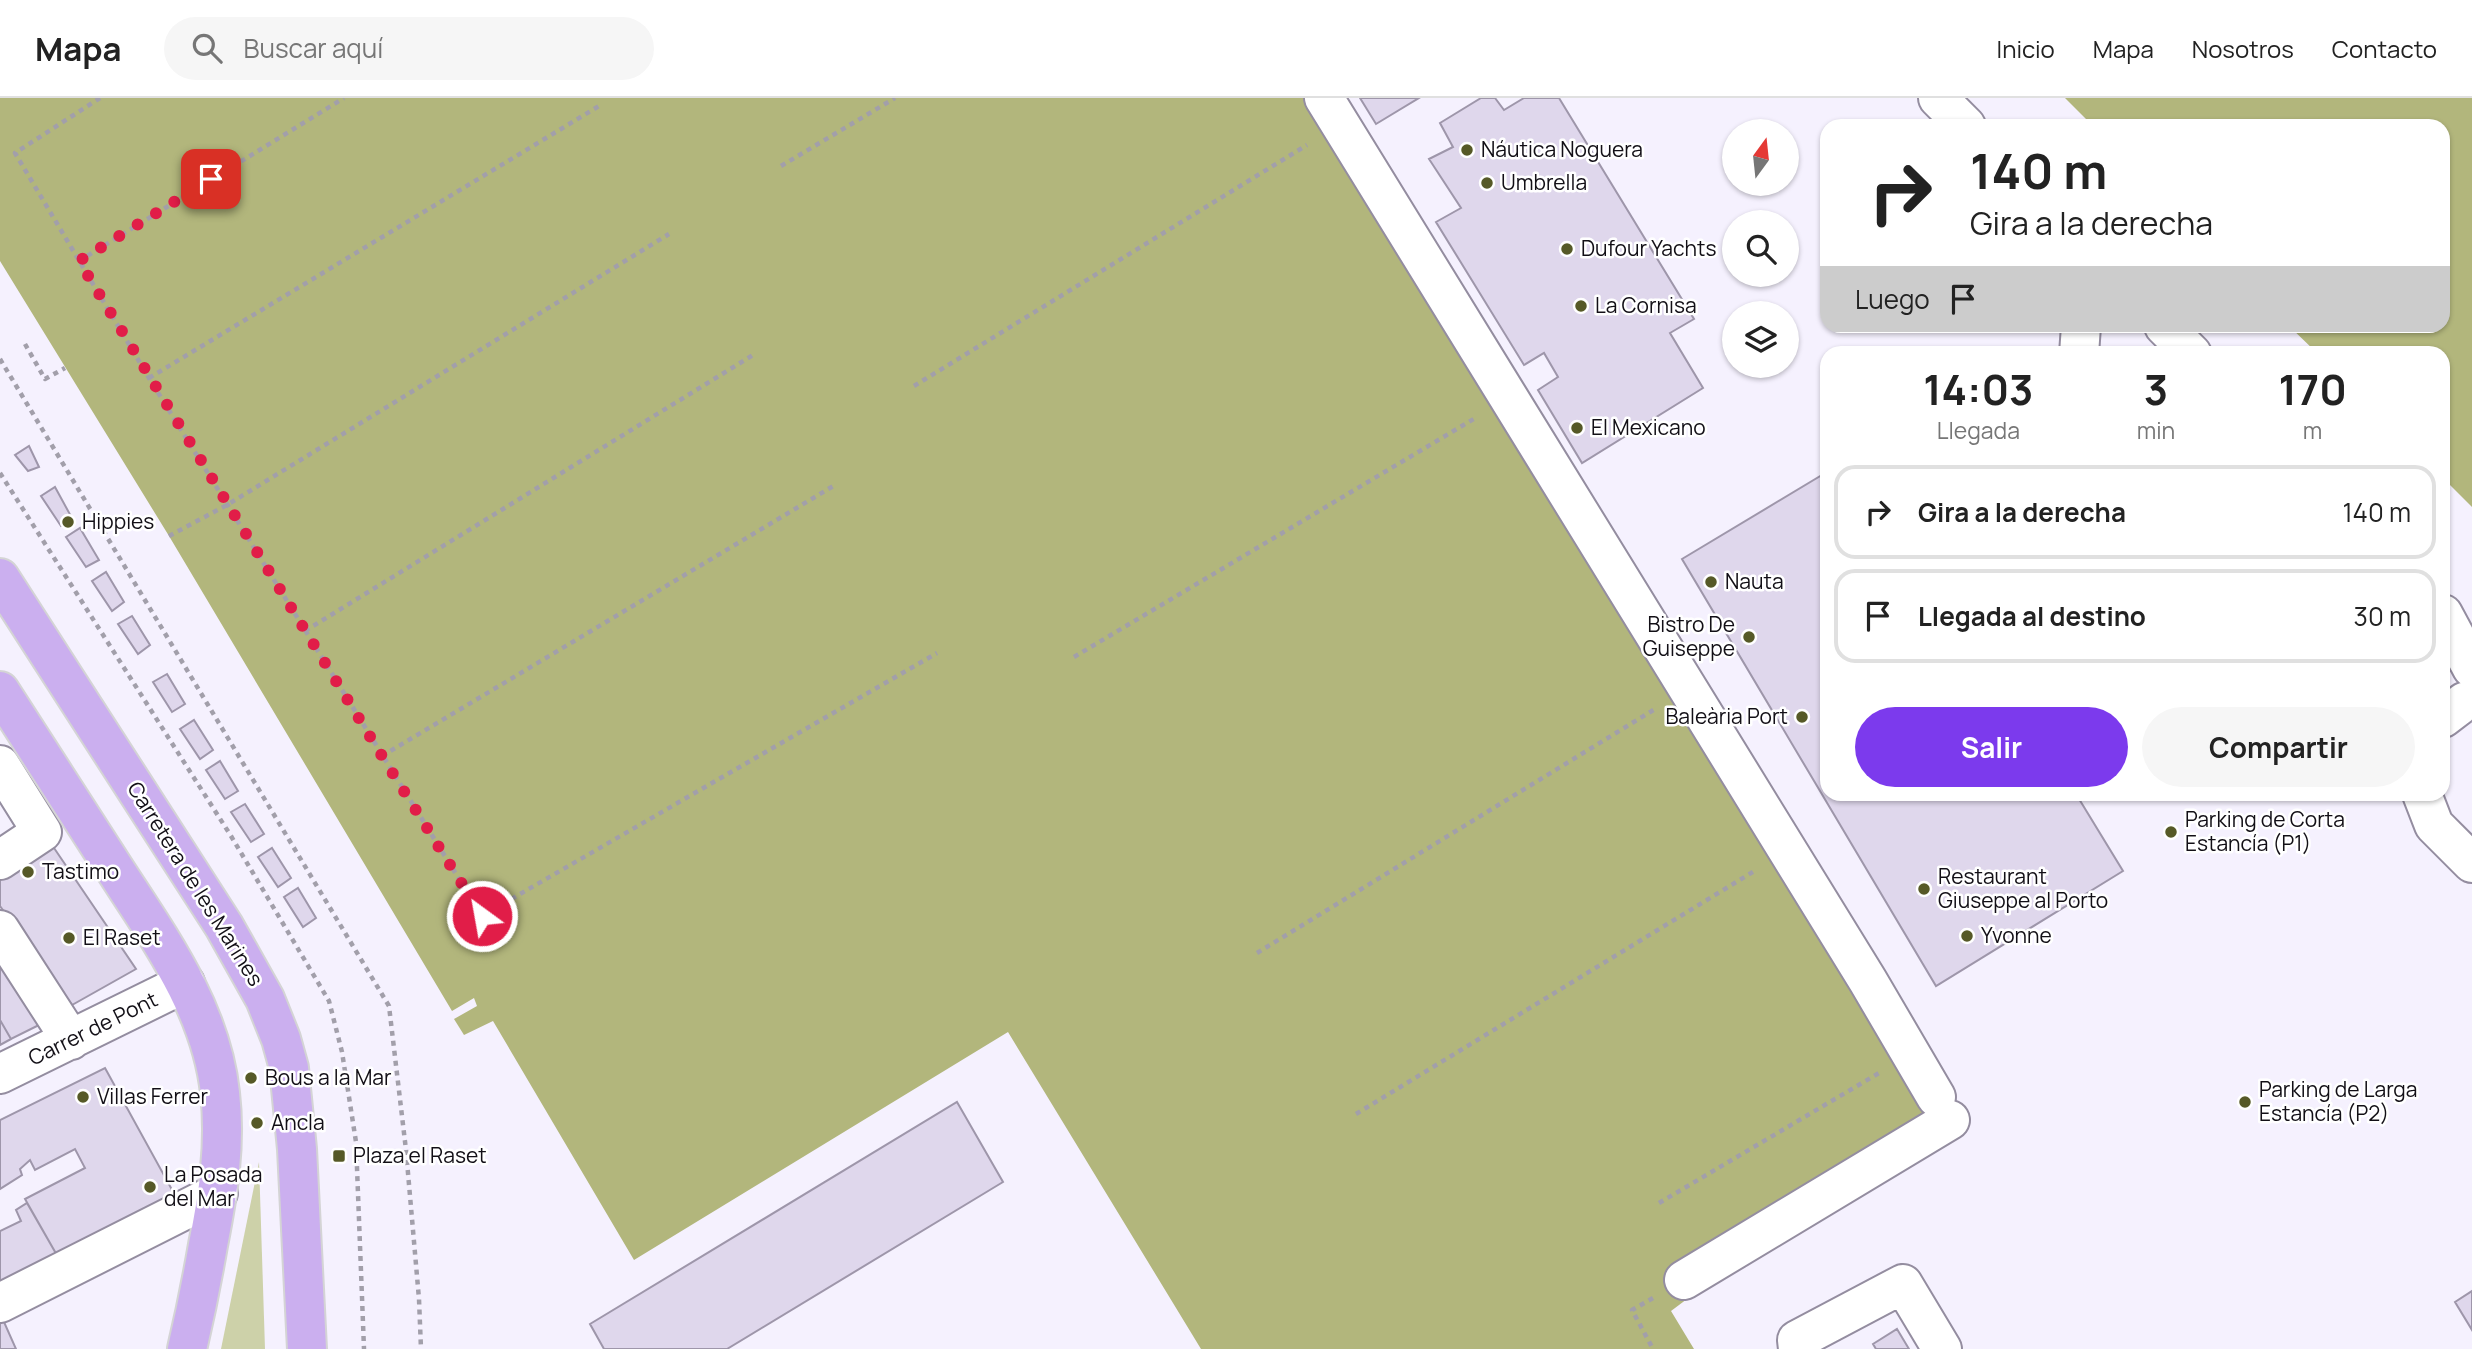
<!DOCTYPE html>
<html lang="es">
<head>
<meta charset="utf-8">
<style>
  body { margin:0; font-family:Manrope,sans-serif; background:#f6f6f6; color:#222; height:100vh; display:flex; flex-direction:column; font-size:26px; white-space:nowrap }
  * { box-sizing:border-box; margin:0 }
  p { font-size:23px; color:#767676 }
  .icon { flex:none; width:38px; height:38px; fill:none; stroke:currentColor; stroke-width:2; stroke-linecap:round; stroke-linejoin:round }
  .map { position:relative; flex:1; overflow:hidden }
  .side { position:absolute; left:1820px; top:248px; width:630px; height:455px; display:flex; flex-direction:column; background:#fff; border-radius:21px; box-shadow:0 2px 5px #0004 }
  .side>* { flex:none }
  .hud { position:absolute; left:1820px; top:21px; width:630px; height:214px; border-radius:21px; box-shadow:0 2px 5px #0004; background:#fff; color:#222; overflow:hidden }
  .needle { width:46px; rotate:15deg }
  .tools { position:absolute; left:1722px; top:21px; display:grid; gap:14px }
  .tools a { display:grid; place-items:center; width:77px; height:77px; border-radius:50%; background:#fff; box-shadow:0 2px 5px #0004; font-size:35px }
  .pin { position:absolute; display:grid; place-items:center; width:60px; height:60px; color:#fff; margin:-30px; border-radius:14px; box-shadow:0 4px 10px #0006 }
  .me { position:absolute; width:77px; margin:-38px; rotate:328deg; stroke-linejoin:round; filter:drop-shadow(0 0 5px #0008) }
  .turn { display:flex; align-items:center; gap:24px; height:147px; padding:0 35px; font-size:32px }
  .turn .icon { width:91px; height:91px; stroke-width:2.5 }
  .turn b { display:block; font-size:49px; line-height:60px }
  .then { display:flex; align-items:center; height:66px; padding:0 35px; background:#0003; gap:14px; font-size:26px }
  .eta { display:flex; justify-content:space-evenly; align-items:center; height:119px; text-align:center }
  .eta b { font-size:42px; font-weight:700; line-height:49px }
  .button { display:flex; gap:14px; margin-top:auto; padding:14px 35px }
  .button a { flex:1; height:80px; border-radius:42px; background:#7c3aed; color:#fff; font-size:28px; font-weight:700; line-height:80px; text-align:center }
  .button a+a { background:#f6f6f6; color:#222 }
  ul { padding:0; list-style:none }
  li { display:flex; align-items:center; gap:21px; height:94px; margin:0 14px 10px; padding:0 21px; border:4px solid #e0e0e0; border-radius:21px }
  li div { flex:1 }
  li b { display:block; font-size:26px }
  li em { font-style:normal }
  header { display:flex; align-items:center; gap:42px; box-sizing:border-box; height:98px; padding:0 35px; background:#fff; border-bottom:2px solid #e0e0e0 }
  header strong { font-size:33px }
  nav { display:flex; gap:38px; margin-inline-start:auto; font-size:24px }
  .search { width:490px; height:63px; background:#f6f6f6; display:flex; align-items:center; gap:18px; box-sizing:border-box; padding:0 24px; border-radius:38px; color:#767676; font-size:26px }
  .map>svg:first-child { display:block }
  .green { fill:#cdd1a9 }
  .water { fill:#b2b67c }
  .building { fill:#dfd7ec; stroke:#9e96aa; stroke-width:2 }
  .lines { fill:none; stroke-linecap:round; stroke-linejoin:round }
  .minor-casing { stroke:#948da0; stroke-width:42 }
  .major-casing { stroke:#d4d4d5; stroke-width:42 }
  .path { stroke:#a29faa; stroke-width:4.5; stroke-dasharray:5 5; stroke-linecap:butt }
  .minor { stroke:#fff; stroke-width:38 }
  .major { stroke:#cbafef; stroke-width:38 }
  .route { stroke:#e11d48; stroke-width:12; stroke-dasharray:0 21.6 }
  .poi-dot { fill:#565927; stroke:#fff; stroke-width:2.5 }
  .labels { text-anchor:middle; stroke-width:5; stroke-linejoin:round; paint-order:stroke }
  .poi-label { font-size:21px; fill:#120f16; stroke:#fff; text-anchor:start }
  .street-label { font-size:21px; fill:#120f16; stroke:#fff }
</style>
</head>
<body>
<header>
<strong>Mapa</strong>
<div class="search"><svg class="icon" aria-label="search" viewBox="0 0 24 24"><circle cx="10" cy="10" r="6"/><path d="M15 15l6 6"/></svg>Buscar aquí</div>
<nav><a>Inicio</a><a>Mapa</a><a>Nosotros</a><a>Contacto</a></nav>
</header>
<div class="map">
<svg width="2472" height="1251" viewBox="0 0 2472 1251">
  <rect width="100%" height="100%" fill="#f5f1fe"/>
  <path class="green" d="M259,1064L265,1251H221Z"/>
  <path class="water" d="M0,0H1307L1930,1022L1672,1179L1687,1201L1671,1213L1694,1251H1201L1008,934L634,1162L493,923L464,937L454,921L477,908L474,900L452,913L169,438L0,163Z
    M2065,0H2472V409L2443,380V256L2317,255L2289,228H2443V28H2093Z"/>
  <path class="building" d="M1360,0H1419L1376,26Z
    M1481,0H1495L1504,12L1524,0H1559L1694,221L1670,235L1703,290L1582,365L1538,292L1558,279L1544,255L1524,267L1436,124L1461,110L1429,61L1453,49L1440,25Z
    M29,348L39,369L28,373L15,357Z
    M1827,374V696H2076L2123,773L1936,888L1682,461Z
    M55,389L73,422L61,428L41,398Z
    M80,430L99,462L86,469L66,439Z
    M106,474L124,504L112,513L92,483Z
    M132,518L150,547L138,556L118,526Z
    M167,576L185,606L172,614L153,584Z
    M194,622L213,652L200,661L180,631Z
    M220,663L238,693L225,701L206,672Z
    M245,706L264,736L251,744L231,714Z
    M52,747L136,871L72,907L0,808V782Z
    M272,750L291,780L278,789L258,759Z
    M298,790L316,820L303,829L284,799Z
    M0,860L41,926L11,941L0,922Z
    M0,922L11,941L0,947Z
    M105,970L176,1099L58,1159L25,1101L85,1070L75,1051L35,1072L30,1062L20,1071L22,1077L0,1091V1022Z
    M957,1004L1003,1084L727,1251H604L590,1226Z
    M27,1105L58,1159L0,1189V1133L21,1123L16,1112Z
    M2472,1193V1232L2455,1204Z
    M0,1215L16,1251H0Z
    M1897,1231L1909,1251H1876L1873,1246Z"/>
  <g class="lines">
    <defs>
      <path id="minor" d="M1324,0L1868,883L1936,999
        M1938,0L1966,28
        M2164,228L2192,256
        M2079,256L2081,228
        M2443,516L2472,570
        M2443,620L2464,604L2472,601
        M0,667L42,734L0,762
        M2422,696L2434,727L2472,765
        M0,832L71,942
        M0,976L185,885
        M1684,1182L1950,1022
        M0,1205L218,1095
        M1798,1251L1797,1242L1903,1186L1942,1251"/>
      <path id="major" d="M0,480L224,828L265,901L281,941L289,970L297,1051L307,1251
        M0,593C37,651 75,709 112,767C157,837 211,909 220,995C226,1046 218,1096 208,1147C202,1182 195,1217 187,1251"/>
    </defs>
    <use href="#minor" class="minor-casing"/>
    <use href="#major" class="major-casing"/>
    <path class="path" d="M100,0L15,55L149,280L482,818L937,555
      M781,68L895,0
      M79,163L344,0
      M25,246L45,281L65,270
      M0,261L389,908L406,1052L419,1201L421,1251
      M149,280L599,8
      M914,288L1307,47
      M0,375L231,738L329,903L342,954L356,1044L364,1251
      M169,438L227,407L669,136
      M305,533L753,257
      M1074,559L1477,319
      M382,658L835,387
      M1257,855L1655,611
      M1356,1016L1756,772
      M1659,1105L1879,975
      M1653,1200L1632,1212L1653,1251"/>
    <use href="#minor" class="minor"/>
    <use href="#major" class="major"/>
  </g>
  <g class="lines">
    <path class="route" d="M211,81L79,163L382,658L482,818"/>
  </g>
  <g class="poi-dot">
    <circle cx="1467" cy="52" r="7"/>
    <circle cx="1487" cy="85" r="7"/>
    <circle cx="1567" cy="151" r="7"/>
    <circle cx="1581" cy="208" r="7"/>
    <circle cx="1577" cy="330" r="7"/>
    <circle cx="68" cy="424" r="7"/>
    <circle cx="1711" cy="484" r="7"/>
    <circle cx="1749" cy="539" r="7"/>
    <circle cx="1802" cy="619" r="7"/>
    <circle cx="2171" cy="734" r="7"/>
    <circle cx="28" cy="774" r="7"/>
    <circle cx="1924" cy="791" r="7"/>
    <circle cx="1967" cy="838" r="7"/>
    <circle cx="69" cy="840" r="7"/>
    <circle cx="251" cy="980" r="7"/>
    <circle cx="83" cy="999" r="7"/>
    <circle cx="2245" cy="1004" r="7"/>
    <circle cx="257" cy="1025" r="7"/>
    <rect x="332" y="1051" width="14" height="14" rx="3.5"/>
    <circle cx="150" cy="1089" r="7"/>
  </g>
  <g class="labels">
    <g class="poi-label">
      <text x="1481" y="59">Náutica Noguera</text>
      <text x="1501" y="92">Umbrella</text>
      <text x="1581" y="158">Dufour Yachts</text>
      <text x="1595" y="215">La Cornisa</text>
      <text x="1591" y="337">El Mexicano</text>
      <text x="82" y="431">Hippies</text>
      <text x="1725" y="491">Nauta</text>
      <text x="1735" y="534" text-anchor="end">Bistro De<tspan x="1735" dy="24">Guiseppe</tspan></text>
      <text x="1788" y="626" text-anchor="end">Baleària Port</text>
      <text x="2185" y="729">Parking de Corta<tspan x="2185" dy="24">Estancía (P1)</tspan></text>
      <text x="42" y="781">Tastimo</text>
      <text x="1938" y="786">Restaurant<tspan x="1938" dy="24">Giuseppe al Porto</tspan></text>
      <text x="1981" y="845">Yvonne</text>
      <text x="83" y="847">El Raset</text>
      <text x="265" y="987">Bous a la Mar</text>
      <text x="2259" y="999">Parking de Larga<tspan x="2259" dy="24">Estancía (P2)</tspan></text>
      <text x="97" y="1006">Villas Ferrer</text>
      <text x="271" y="1032">Ancla</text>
      <text x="353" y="1065">Plaza el Raset</text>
      <text x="164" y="1084">La Posada<tspan x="164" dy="24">del Mar</tspan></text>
    </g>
    <g class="street-label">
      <text transform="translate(195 786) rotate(58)" y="7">Carretera de les Marines</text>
      <text transform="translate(93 931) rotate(-26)" y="7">Carrer de Pont</text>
    </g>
  </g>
</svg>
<div class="tools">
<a><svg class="needle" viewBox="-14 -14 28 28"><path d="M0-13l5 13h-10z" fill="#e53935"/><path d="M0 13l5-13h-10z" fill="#767676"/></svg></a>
<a><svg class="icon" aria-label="search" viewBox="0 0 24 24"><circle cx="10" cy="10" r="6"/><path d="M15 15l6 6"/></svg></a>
<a><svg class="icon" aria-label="layers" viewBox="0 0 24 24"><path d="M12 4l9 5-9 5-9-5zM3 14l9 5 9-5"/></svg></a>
</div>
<div class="pin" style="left:211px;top:81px;background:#d93025"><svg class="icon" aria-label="arrive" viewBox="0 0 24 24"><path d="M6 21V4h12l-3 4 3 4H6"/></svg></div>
<svg class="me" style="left:482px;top:818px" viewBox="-20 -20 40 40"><circle r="17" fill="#e11d48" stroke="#fff" stroke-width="3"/><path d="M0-11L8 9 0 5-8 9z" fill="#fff"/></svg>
<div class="hud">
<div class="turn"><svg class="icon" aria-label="right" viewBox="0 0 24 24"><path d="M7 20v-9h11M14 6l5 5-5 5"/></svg><div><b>140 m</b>Gira a la derecha</div></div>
<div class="then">Luego<svg class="icon" aria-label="arrive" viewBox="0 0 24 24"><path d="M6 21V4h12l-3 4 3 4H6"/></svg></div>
</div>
<section class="side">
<div class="eta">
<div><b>14:03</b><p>Llegada</p></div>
<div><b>3</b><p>min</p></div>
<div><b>170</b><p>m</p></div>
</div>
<ul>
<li><svg class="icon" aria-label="right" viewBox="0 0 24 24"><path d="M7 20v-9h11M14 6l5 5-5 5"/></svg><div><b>Gira a la derecha</b></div><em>140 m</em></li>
<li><svg class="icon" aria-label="arrive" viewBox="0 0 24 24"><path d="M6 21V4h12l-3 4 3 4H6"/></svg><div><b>Llegada al destino</b></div><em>30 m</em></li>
</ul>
<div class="button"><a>Salir</a><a>Compartir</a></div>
</section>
</div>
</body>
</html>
